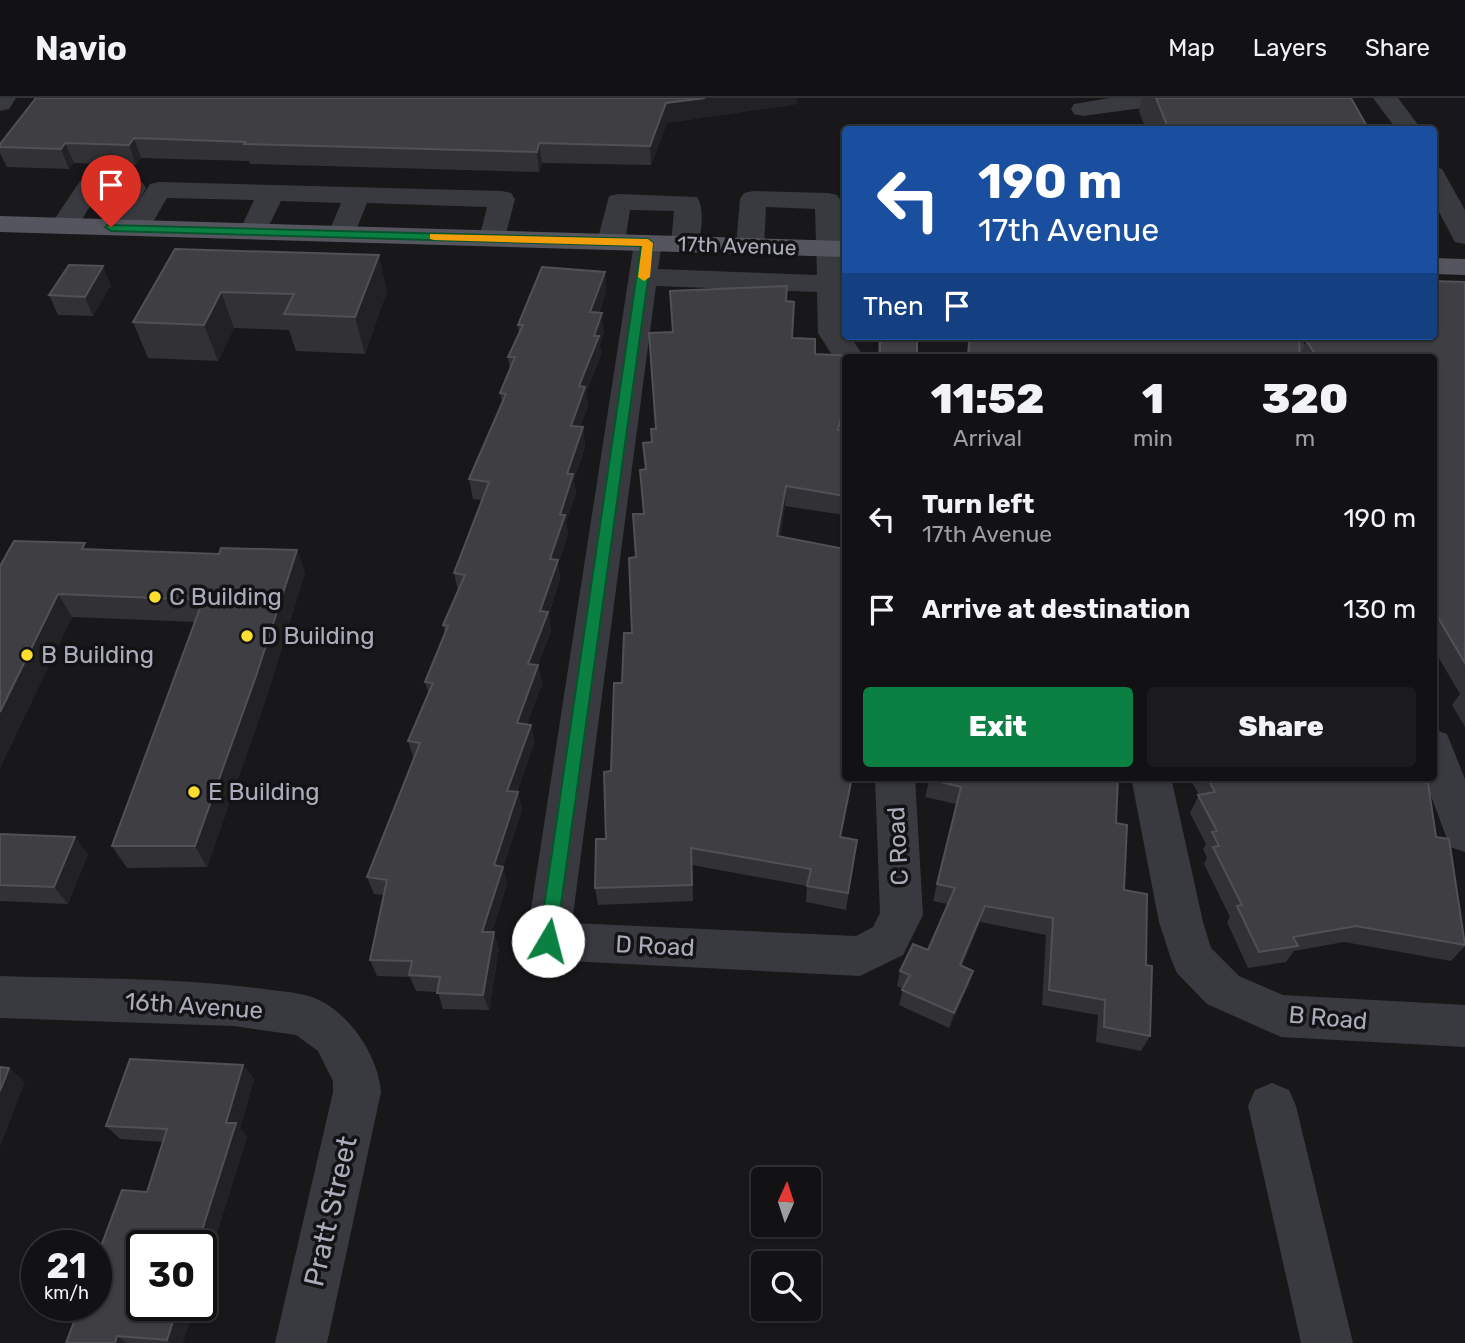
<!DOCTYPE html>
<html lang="en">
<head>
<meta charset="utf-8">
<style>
  body { margin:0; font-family:Rubik,sans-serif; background:#1b1b1d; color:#f1f3f6; height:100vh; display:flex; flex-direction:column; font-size:26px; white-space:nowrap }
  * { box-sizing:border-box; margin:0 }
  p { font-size:23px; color:#9c9ea0 }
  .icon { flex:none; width:38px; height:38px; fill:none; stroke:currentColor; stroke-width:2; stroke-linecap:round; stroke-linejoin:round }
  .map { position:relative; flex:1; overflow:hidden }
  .sheet { position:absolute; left:842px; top:256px; width:595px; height:427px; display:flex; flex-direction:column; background:#121214; border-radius:7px; box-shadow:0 2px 5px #0004,0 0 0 2px #313234 }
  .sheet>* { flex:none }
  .hud { position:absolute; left:842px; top:28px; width:595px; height:214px; border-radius:7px; box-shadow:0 2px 5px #0004,0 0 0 2px #313234; background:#1a4fa0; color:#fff; overflow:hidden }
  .needle { width:46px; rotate:3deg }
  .tools { position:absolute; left:751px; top:1069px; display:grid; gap:14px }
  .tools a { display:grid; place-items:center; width:70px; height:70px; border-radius:7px; background:#121214; box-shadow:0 2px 5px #0004,0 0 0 2px #313234; font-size:35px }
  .speed { position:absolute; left:21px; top:1132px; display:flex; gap:14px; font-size:35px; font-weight:700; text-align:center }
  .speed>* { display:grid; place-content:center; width:91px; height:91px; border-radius:50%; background:#121214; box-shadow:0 2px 5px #0004,0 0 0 2px #313234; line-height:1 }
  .speed small { font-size:18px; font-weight:400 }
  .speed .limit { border:4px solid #111; border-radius:10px; background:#fff; color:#111 }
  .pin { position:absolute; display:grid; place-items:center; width:60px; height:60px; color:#fff; margin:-72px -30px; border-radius:50% 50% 50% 0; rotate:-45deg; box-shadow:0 0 7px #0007 }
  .pin .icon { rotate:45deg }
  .me { position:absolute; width:77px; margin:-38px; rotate:8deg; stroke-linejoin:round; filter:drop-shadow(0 0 5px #0008) }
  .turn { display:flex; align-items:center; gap:24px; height:147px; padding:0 21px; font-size:32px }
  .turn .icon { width:91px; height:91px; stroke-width:2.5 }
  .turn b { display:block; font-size:49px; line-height:60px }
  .then { display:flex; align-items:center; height:66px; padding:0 21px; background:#0003; gap:14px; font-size:26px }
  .eta { display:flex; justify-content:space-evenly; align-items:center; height:119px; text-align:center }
  .eta b { font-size:42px; font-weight:800; line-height:49px }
  .action { display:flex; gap:14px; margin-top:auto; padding:14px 21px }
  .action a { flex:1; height:80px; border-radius:7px; background:#0b8043; color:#fff; font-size:28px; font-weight:800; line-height:80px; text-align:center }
  .action a+a { background:#1b1b1d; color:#f1f3f6 }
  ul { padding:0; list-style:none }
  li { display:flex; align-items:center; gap:21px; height:91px; padding:0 21px }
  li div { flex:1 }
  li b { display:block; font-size:26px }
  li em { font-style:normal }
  header { display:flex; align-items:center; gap:42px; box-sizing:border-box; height:98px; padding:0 35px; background:#121214; border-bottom:2px solid #313234 }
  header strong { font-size:33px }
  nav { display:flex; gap:38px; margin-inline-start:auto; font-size:24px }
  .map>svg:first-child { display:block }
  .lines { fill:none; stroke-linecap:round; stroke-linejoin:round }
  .minor { fill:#393940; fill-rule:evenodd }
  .major { fill:#55555f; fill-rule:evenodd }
  .wall { fill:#323135 }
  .shaded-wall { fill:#222224 }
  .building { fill:#3f3e43; stroke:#505056; stroke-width:2 }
  .route { fill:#0b8043; stroke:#07532c; stroke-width:2 }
  .slow { fill:#f59e0b }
  .poi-dot { fill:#fbde30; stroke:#131315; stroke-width:2.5 }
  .labels { text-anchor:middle; stroke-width:7; stroke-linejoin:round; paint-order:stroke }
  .far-street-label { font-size:21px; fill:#aaacbb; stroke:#131315 }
  .poi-label { font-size:24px; fill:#aaacbb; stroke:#131315; text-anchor:start }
  .street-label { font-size:24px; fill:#aaacbb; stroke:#131315 }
  .near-street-label { font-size:28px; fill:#aaacbb; stroke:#131315 }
</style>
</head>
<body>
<header>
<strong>Navio</strong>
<nav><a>Map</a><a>Layers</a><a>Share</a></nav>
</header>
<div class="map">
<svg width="1465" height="1245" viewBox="0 0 1465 1245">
  <rect width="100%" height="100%" fill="#18181a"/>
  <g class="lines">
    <path class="minor" d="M0,0H16L9,11L0,13Z
      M1110,0H1176L1173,5L1164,7L1083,18L1074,16L1071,11L1074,6Z
      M1373,0H1398L1422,32H1397Z
      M1433,69L1442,71L1465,112V146L1455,144L1433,103Z
      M89,81L142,84L146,90L138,104L150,86L159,84L502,93L511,95L515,101L503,147H483L479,141L487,109L367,105L352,142H332L328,136L341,105L281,103L263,140H243L239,134L254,102L167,100L146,136H126L123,131L111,137L101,135L97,129L116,97H97L74,134H54L50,128L80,83Z
      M753,93L828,95L837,97L841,103L845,238H850L864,259H845V267L838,266L818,235L817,194L656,188L572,825L856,838L873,829L880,815L875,679H915L923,817L903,857L860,878L548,862L533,857L526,843L634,145L638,139H658L662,145L658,171L817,177L815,111L766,109L764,148L760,154H740L736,148L740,101L744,95Z
      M618,96L697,99C705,110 702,141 695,152H675L671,146L674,113L630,112L625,144L621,150H601L597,144L609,98Z
      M1052,238H1082L1086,259H1056Z
      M1271,238H1301L1309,259H1279Z
      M1433,631L1447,636L1465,681V754L1450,749L1424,679H1433Z
      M1131,679H1171L1203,824L1211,850L1239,878L1283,897L1465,907V949L1281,939L1207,906L1177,875L1171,861L1159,824Z
      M0,878C90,881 182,879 271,892C288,894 307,895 323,904C353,921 378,959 381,994L327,1245H275L333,994V983L318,953L296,937L234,928L0,920Z
      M1272,985L1289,992L1296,1008L1353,1245H1301L1248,1008L1255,992Z"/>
    <path class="major" d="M0,118L845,143V159L0,134Z
      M1433,160L1465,161V177L1433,176Z"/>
  </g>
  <path class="wall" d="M1142,0H1351L1369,32H1146L1139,13Z
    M797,6L667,25L651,67L542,65L539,74L250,66L249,63L141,60L136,67L74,65L69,71L7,69L0,55V46Z
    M175,151L387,193L365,256L296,253L289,232L234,230L218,263L148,260L133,224Z
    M605,174L606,193L599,215L604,235L600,246L601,257L586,295L588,308L580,329H583L585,349L574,382L576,395L566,424L568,436L558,466L560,481L549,516L551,533L538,567L542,586L527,626L531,627L534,645L517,694H518L522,712L503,770L507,786L492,834L499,851L489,912L443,911L438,894L416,893L410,879L377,878L370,862L384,797L374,796L367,779L414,661L408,643L429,596L425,584L445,536L443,527L458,493L454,475L482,402L473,401L469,381L502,304L500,295L510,272L508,259L519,235L518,227Z
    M1465,184V629L1452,607L1460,596L1433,550V259H967L968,238H1058L1059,242H1085L1084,238H1283L1285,242L1300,257L1305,245L1302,238H1433Z
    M111,187L93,218L58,217L49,197Z
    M786,203L792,240L815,256L845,259V315L841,332L845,333V409L844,417L785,408L780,438L845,451L844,461H845V671L844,676L852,679L841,739L857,742L846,812L806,804L807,788L692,767L693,803L598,807L595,790L606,741L611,673L622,585L632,535L636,459L644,416L645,371L656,331L672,234Z
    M878,238H917V259H878Z
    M88,451L219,456L297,452L305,475L266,601L207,769L127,770L112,748L195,524L72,519L0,670V468Z
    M930,679L1116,725L1124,792L1146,867L1150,938L1141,953L1096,944L1098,917L1042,907L1046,837L980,824L962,868L973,873L968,889L949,930L899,907L903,891L897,888L900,873L928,852L948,806L933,803L956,706L925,699Z
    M1189,679H1415L1436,739L1465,848L1451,863L1344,844L1294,853L1286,864L1248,870L1227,824L1230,819L1204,766L1207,760L1203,751L1206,746L1190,715L1199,697Z
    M0,736L88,756L68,806L0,803Z
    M243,967L254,981L240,1030L247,1039L201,1186V1148L183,1245H66L147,1094L163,1044L120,1041L106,1028Z"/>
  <path class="shaded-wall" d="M705,0H797V6L667,25L651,67L650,48L666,5Z
    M134,40L141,60L136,67L129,47Z
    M65,45L74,65L69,71L61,51Z
    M539,45L542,65L539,74L537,54Z
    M379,157L387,193L365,256L355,219Z
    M103,168L111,187L93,218L85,199Z
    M605,174L606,193L592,234L590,214Z
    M221,194L234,230L218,263L204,227Z
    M602,215L604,235L600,246L601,257L586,295L588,308L573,348L571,328L579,288L594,238Z
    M845,303V315L837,351L838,332Z
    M583,329L585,349L574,382L576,395L566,424L568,436L558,466L560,481L549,516L551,533L538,567L542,586L521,643L517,625L528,566L560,417L567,376Z
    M786,388L785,408L776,457L777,438Z
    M297,452L305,475L266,601L207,769L195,748Z
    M58,496L72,519L0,670V614Z
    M531,627L534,645L511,710L507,693Z
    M852,679L850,695L838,756L840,739Z
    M518,694L522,712L503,770L507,786L487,850L482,834L494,767Z
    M75,739L88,756L68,806L54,789Z
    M985,808L980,824L955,883L960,867Z
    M494,834L499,851L489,912L483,897Z
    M973,873L968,889L949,930L954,915Z
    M243,967L254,981L240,1030L247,1039L201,1186V1148H197L226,1025Z
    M9,970L25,984L0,1049V993Z
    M178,1208H195L183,1245H171L167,1242Z
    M117,1238L127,1245H115Z"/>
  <path class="building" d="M36,0H705L666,5L650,48L539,45L537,54L244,46L245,44L134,40L129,47L65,45L61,51L0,49V46Z
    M1156,0H1351L1369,32H1169Z
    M175,151L379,157L355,219L284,216L294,196L221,194L204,227L133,224Z
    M69,167L103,168L85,199L49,197Z
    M542,169L605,174L590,214L602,215L594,238H599L579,288L585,289L571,328L583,329L567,376H573L560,417H565L550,461L558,462L540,513L548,514L528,566L538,567L517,625L531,627L507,693L518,694L494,767L503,769L482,834H494L483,897L437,895L440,879L409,877L412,863L370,862L387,782L367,779L420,645L408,643L433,585L425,584L448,528L443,527L465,477L454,475L489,384L469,381L506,296L500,295L515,259H508L523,227H518Z
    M1433,183L1465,184V565L1433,511H1437L1433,503V259H1317L1306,242H1317L1319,238H1433Z
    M787,188L786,203L794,204L792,240L815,241V256L856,258L845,259V303L838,332L845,333V398L786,388L777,438L845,451L843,460L845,461V608L844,615L845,616V663L843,675L845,676V679H852L840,739L857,742L848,795L807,788L811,771L691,750L692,787L595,790L596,741H606L604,674L611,673L614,585H622L624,535H632L629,460L636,459L633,416H644L640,372L646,371L643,345L652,344L651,331H656L649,235L673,234L670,193Z
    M880,238H917V259H880Z
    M970,238H1058L1059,242L1093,241L1092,238H1283L1285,242H1299L1300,259H968Z
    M14,443L85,445L82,451L219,456L221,450L297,452L256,578L195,748H112L203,502L58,496L0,614V468Z
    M930,679H1118L1116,725L1127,727L1124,792L1147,796L1146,867L1152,868L1150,938L1104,929L1105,902L1049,892L1053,820L985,808L960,867L973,873L954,915L902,892L910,877L900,873L913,846L928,852L955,790L937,786L961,689L929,681Z
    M1207,679H1415V683L1428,685L1436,739L1449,741L1465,847L1356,828L1293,839L1298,848L1259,854L1237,808L1242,807L1213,749L1219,748L1212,734L1217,733L1198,697L1215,694Z
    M0,736L75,739L54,789L0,787Z
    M130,961L243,967L226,1025H236L197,1148H142V1208H178L167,1242L117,1238L115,1245H66L80,1208H96V1162L122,1092L147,1094L167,1031L106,1028Z
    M0,969L9,970L0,993Z"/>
  <path class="route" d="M107,127L648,141L653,145L555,849L548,851L542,849L539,843L641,148L111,133L105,129Z"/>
  <path class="slow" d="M430,136L648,141L653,145L650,179L644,183L638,179L642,148L434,142L430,141Z"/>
  <g class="poi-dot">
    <circle cx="155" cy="499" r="7"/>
    <circle cx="247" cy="538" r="7"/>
    <circle cx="27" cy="557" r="7"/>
    <circle cx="194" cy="694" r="7"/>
  </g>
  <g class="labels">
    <g class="far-street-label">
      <text transform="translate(737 148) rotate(2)" y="7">17th Avenue</text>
    </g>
    <g class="poi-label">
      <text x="169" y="507">C Building</text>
      <text x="261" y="546">D Building</text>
      <text x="41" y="565">B Building</text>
      <text x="208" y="702">E Building</text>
    </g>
    <g class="street-label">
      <text transform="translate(898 748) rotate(-93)" y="8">C Road</text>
      <text transform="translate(655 848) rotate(3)" y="8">D Road</text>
      <text transform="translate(194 908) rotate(4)" y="8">16th Avenue</text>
      <text transform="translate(1328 920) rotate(5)" y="8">B Road</text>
    </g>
    <g class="near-street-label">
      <text transform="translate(330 1113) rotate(-77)" y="10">Pratt Street</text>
    </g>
  </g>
</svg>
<div class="tools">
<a><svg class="needle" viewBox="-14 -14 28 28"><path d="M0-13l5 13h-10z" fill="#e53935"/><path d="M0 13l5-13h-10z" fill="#9c9ea0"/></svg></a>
<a><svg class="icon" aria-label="search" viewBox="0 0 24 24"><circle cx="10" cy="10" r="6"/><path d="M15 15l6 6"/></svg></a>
</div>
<div class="speed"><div>21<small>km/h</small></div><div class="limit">30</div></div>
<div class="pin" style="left:111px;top:129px;background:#d93025"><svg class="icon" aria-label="arrive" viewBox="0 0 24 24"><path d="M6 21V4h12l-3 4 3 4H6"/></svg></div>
<svg class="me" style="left:548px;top:843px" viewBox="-20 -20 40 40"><circle r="19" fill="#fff"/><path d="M0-13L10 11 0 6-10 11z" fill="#0b8043"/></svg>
<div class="hud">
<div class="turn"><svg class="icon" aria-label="left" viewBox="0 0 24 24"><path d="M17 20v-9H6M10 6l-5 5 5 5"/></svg><div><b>190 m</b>17th Avenue</div></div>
<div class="then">Then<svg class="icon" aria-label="arrive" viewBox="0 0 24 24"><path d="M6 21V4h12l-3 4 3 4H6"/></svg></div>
</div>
<section class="sheet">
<div class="eta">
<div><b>11:52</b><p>Arrival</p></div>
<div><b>1</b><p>min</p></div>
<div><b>320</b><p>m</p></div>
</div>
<ul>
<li><svg class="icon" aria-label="left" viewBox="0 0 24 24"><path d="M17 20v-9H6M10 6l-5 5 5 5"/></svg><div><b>Turn left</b><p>17th Avenue</p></div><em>190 m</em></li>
<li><svg class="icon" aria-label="arrive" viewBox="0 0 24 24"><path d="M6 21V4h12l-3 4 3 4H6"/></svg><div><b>Arrive at destination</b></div><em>130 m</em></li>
</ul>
<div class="action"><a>Exit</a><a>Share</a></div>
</section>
</div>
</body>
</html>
